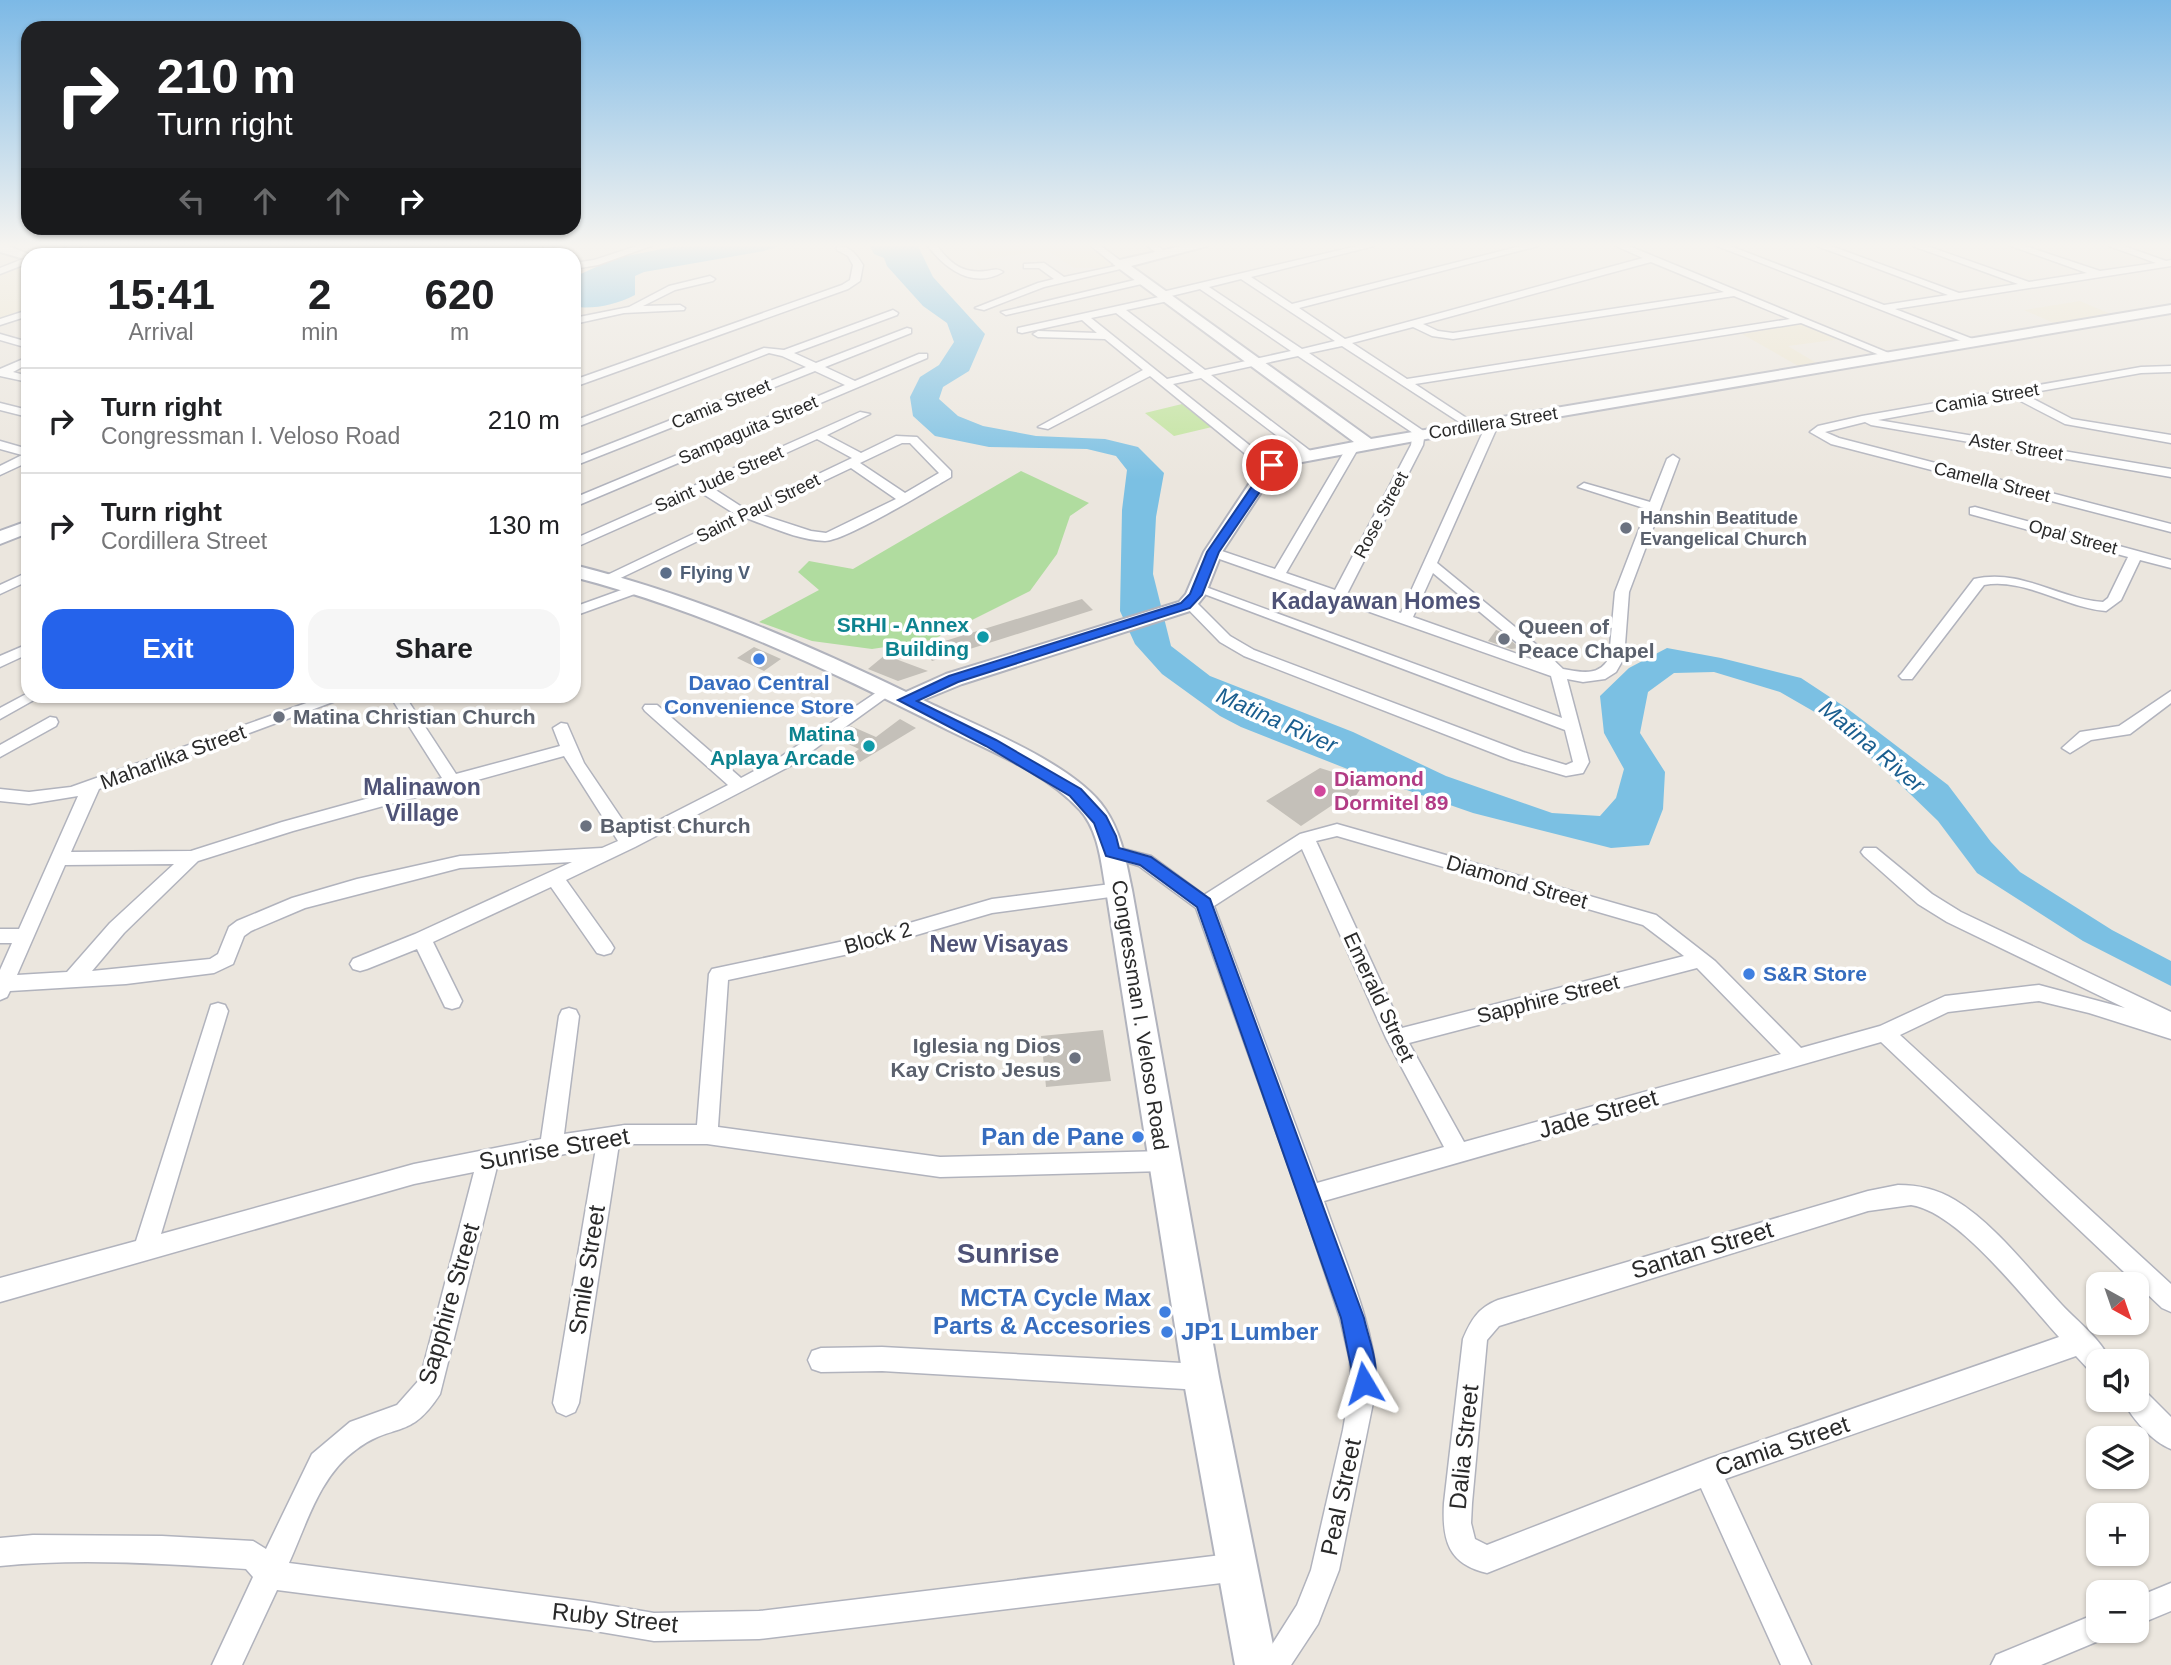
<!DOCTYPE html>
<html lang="en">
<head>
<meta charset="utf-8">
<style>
  body { margin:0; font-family:Helvetica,sans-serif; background:#f6f6f6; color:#202124; height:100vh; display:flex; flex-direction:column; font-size:26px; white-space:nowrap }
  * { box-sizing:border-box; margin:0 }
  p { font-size:23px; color:#757577 }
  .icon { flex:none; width:38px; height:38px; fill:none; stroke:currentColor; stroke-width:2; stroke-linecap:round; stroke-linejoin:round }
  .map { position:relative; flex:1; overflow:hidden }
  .drawer { position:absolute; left:21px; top:248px; width:560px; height:455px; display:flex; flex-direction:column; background:#fff; border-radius:21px; box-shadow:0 2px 5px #0004 }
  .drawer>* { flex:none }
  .banner { position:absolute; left:21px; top:21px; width:560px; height:214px; border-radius:21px; box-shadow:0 2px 5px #0004; background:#202124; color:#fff; overflow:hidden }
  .needle { width:46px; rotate:140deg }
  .buttons { position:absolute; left:2086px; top:1272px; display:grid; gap:14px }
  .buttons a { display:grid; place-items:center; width:63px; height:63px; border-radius:14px; background:#fff; box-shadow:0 2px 5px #0004; font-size:35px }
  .pin { position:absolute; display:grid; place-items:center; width:60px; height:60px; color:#fff; margin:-30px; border:4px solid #fff; border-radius:50%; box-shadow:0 2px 7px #0007 }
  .me { position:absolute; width:77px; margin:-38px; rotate:353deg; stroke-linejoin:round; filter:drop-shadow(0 0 5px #0008) }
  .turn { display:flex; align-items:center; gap:24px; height:147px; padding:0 21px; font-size:32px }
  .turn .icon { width:91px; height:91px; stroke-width:2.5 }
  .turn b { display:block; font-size:49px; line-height:60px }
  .lanes { display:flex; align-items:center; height:66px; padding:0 21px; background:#0003; justify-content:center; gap:35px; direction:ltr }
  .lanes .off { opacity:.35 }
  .eta { display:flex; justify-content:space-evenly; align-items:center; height:119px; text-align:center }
  .eta b { font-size:42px; font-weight:700; line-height:49px }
  .cta { display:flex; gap:14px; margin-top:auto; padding:14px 21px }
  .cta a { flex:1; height:80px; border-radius:21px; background:#2563eb; color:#fff; font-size:28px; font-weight:700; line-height:80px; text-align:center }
  .cta a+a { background:#f6f6f6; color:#202124 }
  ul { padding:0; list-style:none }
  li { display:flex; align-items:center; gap:21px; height:105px; padding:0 21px; border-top:2px solid #e0e0e0 }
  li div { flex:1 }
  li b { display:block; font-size:26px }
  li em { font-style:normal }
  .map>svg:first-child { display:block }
  .education { fill:#ebe4cf }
  .green { fill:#b0dc9f }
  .pitch { fill:#c0e39c }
  .water { fill:#7bc0e3 }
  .building { fill:#c4c0b9 }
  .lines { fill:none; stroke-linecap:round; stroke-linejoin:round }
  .street-casing { stroke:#b1b3bd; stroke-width:3 }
  .secondary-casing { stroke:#b1b3bd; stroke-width:4 }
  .street { fill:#fff; fill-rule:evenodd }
  .secondary { fill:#fff; fill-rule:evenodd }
  .route { fill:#2563eb; stroke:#184099; stroke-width:2 }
  .worship-dot { fill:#6b7280; stroke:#fff; stroke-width:2.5 }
  .service-dot { fill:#5c6f8a; stroke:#fff; stroke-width:2.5 }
  .culture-dot { fill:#0f9aa8; stroke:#fff; stroke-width:2.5 }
  .shop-dot { fill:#3f7fe0; stroke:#fff; stroke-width:2.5 }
  .hotel-dot { fill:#d1479c; stroke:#fff; stroke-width:2.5 }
  .labels { text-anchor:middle; stroke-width:7; stroke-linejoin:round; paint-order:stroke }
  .far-street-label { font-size:18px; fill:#2a2a2a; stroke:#fff }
  .far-worship-label { font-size:18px; font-weight:bold; fill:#5b616d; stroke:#fff; text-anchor:start }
  .far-service-label { font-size:18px; font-weight:bold; fill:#4e5e75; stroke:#fff; text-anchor:start }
  .culture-label { font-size:21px; font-weight:bold; fill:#0d838f; stroke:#fff; text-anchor:end }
  .worship-label { font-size:21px; font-weight:bold; fill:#5b616d; stroke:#fff; text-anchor:start }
  .shop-label { font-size:21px; font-weight:bold; fill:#366cbe; stroke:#fff }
  .street-label { font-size:21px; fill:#2a2a2a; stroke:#fff }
  .hotel-label { font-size:21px; font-weight:bold; fill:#b23c85; stroke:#fff; text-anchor:start }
  .neighbourhood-label { font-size:23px; font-weight:bold; fill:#4f5377; stroke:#fff }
  .water-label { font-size:23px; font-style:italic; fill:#1a5e8f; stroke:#fff }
  .near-street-label { font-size:24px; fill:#2a2a2a; stroke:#fff }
  .near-shop-label { font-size:24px; font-weight:bold; fill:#366cbe; stroke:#fff; text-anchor:end }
  .near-neighbourhood-label { font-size:28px; font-weight:bold; fill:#4f5377; stroke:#fff }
</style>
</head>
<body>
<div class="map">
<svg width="2171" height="1665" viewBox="0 0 2171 1665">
  <rect width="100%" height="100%" fill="#ebe6de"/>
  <path class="education" d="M970,246H1088L1119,268H1074L1047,250L982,260Z
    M28,262V310L0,319V273Z
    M2080,301L2113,315L2056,324L2024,310Z
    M1803,323L1841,339L1788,346L1818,364L1800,367L1742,334Z"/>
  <path class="green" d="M1021,471L1089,503L1070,516L1057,554L1030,591L932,640L872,649L812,641L759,622L819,590L798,572L809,561L853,569Z"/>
  <path class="pitch" d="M1182,404L1212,427L1174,436L1145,413Z"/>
  <path class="water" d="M779,246L764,251L644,272L635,276V295C615,305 597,309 574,307V277L616,258L672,247Z
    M870,246H918L933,277L985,334L969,371L943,387L939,399L958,416L983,426L1036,436L1105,439L1138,447L1164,473L1156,517L1153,574L1171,646L1210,676L1353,732L1446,776L1552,813L1600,816L1616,798L1624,769L1604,733L1600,696L1629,668L1667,648L1721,658L1801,678L1848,709L1948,785L1991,842L2020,872L2112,930L2171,961V986L2083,941L1977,873L1938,821L1905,789L1832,722L1780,692L1714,672L1674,673L1648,692L1640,733L1665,772L1663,809L1649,845L1611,848L1473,813L1355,772L1241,727L1220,716L1162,674L1135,644L1120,611L1122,510L1127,470L1116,456L1087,449L989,447L935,436L913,416L910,397L920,377L939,365L954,342L947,323L923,306L887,266L884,258L874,254Z"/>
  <path class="building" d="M1082,599L1093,610L932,661L922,648Z
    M1496,630L1499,631L1520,648L1511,649L1488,641Z
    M754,647L781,659L764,671L737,658Z
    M885,655L928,671L898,681L868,669Z
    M900,719L916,728L860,762L854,753L859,749L835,738L851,726L876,737Z
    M1320,768L1365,782L1345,812L1334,804L1301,826L1266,801Z
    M1103,1030L1111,1081L1046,1087L1041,1036Z"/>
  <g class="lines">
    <defs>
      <path id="street" d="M69,246H82L62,256H49Z
        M543,246H552L557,256H548Z
        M637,246H651L598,265L574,269V263L594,260Z
        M837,246C850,246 856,254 863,265L860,281L848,289L574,387V380L842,285L850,280L853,265L848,256L837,250Z
        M928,246H937C951,264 963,274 986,271C994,270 997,268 1003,272C974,289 946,270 928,246Z
        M1091,246H1101L1129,267L1044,287L984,310L975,308L1038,283L1054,279L1039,268H1024V264L1044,263L1064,277L1116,266Z
        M1148,246H1158L1169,255L1161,257Z
        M1357,246H1374L1251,277L1292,304L1521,246H1538L1299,308L1345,339L1643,258L1616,246H1629L1896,356L1887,358L1801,323L1415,384L1477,425V429L1473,431L1342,346L1309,353L1425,432L1423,445L1347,594L1401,613L1487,423L1497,421L1499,423L1437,563L1543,650L1563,669C1581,672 1599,677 1609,658L1615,592L1647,509L1578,487L1584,483L1650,502L1667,459L1673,455L1679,459L1629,592L1624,658L1616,672L1605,679L1583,682L1567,679L1589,762L1583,773L1566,776L1511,760L1244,656L1220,642L1182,603L1184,600H1194L1230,636L1254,650L1523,752L1566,765L1573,762L1565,730L1191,589L1193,586H1203L1562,718L1551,676L1208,555V549L1213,548L1275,569L1347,447L1357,444L1359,447L1286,573L1335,590L1411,445L1413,433L1298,356L1211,375L1313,453L1315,456L1309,460L1201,378L1173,384L1273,464V470H1265L1150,376L1048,429L1038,427L1143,370L1105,339L1038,337L1033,334L1038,331L1097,333L1082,320L1022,333L1018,332V328L1159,297L1158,293ZM1651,262L1724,292L1453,333L1438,331L1423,324ZM1241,279L1335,341L1302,349L1209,287ZM1200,289L1291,351L1205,370L1126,310L1168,301L1167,297ZM1734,296L1790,319L1407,379L1352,343L1413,327L1432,336L1453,339ZM1116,313L1194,373L1167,379L1091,318ZM1433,573L1533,656L1537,661L1413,617Z
        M1717,246H1730L1884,305L1948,295L1817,246H1831L1959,293L2018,284L1913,246H1927L2029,282L2087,273L2011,246H2025L2100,271L2156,263L2109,246H2124L2166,261L2171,260V266L1895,309L1978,341L1979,343L1974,346Z
        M28,257V263L0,274V268Z
        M710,276L715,279L713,281L675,290L643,306L680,305L685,308L684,310L624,313L574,324V318L629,307L669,286Z
        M1143,278L1146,279V283L1006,315L1001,312Z
        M28,310V316L0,325V319Z
        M893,310L898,313L897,315L794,353L816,363L907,328L911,329V333L825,367L855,381L919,354H927V358L574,507V498L845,385L815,371L574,466V458L806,367L782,356L769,353L574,428V421L764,348L784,350Z
        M0,334L28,342V348L0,340Z
        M28,357V364L13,372L28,376V382L0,376V369Z
        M2171,366V372L2141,373L2024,394L2072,419L2171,435V443L2065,424L2011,396L1878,420L2171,469V477L1871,425L1865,422L1825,432L1839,438L2171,524V532L1831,444L1810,432L1818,426L1862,416L2141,367Z
        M0,403L28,410V417L0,410Z
        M860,412L870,414L827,435L861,453L896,436L917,437L951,471V477C931,489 844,541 825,541C798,540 771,527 746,518L608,584L603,583V577L735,514L700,492L574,548V539ZM817,439L852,458L745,509L711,487ZM902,443H910L939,473L905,493L860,463ZM851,468L896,499L826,533L811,531L756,513Z
        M0,441L28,449V462L0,475V466L22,455L0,449Z
        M1975,507L2171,560V568L2140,560L2121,600L2106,611C2066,608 2023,577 1984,585L1912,679H1902L1899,676L1902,673L1974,579C2021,568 2058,599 2103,602L2108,598L2128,557L1970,514V508Z
        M28,572V581L0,594V585Z
        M638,584L645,588L643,591L574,616V607Z
        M28,644V654L0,667V656Z
        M886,686L891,688L894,691L891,694L794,764L635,847L566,880L611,943L614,948L611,953L604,955L597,953L551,887L433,942L462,1001L459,1007L452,1009L445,1007L417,949L367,969L360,971L353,969L350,964L353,959L415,934L572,862L460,868L305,908L251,931L244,936L233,964L214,973L126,984L10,991L7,997L0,1000V970L12,943H0V929H19L78,796L29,804L0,801V789L29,792L71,787L326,696H349L99,789L71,852L191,851L282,822L442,778L390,696H405L456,774L560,746L553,728L561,723L567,724L584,763L632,834L728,785L645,711L643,708L645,705H657L741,778L782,756ZM564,756L618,841L602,848L460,856L357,879L292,898L237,921L229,927L218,954L210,959L92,971L124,933L198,861L293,831ZM174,864L110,923L67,972L17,975L65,865Z
        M2171,691V703L2130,734L2091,740L2070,753L2062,748L2080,732L2119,726Z
        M28,693V696H41L0,719V708Z
        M50,717L56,718L58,722L56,726L0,757V745Z
        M1337,824L1656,915L1715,961L1801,1048L1880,1026L1945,996L2039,985L2125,1008L1947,922L1918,904L1864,856L1861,852L1864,848H1876L1932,894L1961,912L2171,1012V1039L2089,1013L2039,1001L1948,1012L1900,1035L2171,1284V1312L2162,1308L1881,1042L1324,1201C1344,1260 1373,1321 1377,1383L1339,1570L1318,1624L1291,1665H1259L1297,1605L1311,1570L1343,1430L1351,1383L1350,1361L1340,1318L1299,1195L1196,908L1139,866L1106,856L1103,852L1106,848L1112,846L1151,856L1204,895L1300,834ZM1337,836L1643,925L1684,956L1402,1028L1316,841ZM1302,849L1386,1038L1444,1147L1317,1183L1214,906ZM1697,968L1781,1054L1464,1142L1409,1043Z
        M1119,883L1125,885L1128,890L1125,895L992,913L858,952L728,980L718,1127L940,1157L1164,1151L1172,1154L1175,1161L1172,1168L1164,1171L940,1177L707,1144H619L579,1403L575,1412L566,1416L557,1412L553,1403L596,1148L497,1167L440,1394C410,1441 393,1422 357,1449C320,1475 307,1523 289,1563L589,1602L654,1613L759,1611L1238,1553L1248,1557L1252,1567L1248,1577L1238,1581L759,1639L654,1641L589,1630L277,1590L242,1665H212L253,1577L246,1569C165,1564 82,1558 0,1566V1538L33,1535L162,1536L253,1541L266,1549L312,1454L350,1422L397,1405L420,1379L474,1172L414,1184L0,1302V1278L136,1241L211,1005L218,1003L225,1005L228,1011L161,1234L414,1164L541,1139L559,1016L562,1010L569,1008L576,1010L579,1016L564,1134L625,1125H697L709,974L712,969L858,938L992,899Z
        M1898,1185C1919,1185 1937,1189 1955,1200C1995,1224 2030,1271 2062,1305C2078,1322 2102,1340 2111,1362H2098V1374L2090,1371L2076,1356L1725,1479L1811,1665H1781L1701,1488L1487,1573C1448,1564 1442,1540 1444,1503L1463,1339C1471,1320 1478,1308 1498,1300L1868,1191ZM1911,1205C1959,1212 2025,1300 2059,1337L1708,1459L1487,1545L1475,1539L1471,1523L1472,1503L1487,1340L1499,1326L1868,1211Z
        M882,1347L1201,1364L1210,1368L1214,1377L1210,1386L1201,1390L882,1371L821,1372L812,1369L808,1360L812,1351L821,1348Z
        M2137,1387L2145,1391L2171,1417V1449C2153,1442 2131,1418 2123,1400H2137Z
        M2171,1583V1611L2137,1625V1597Z
        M2098,1613V1631H2111L2108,1637L2041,1665H1991L1996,1655Z"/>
      <path id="secondary" d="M0,246H8L34,256H28V260L0,252Z
        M1182,246H1207L1131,266L1371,439L2171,305V313L1420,440L1286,465L1275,471L1222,552L1205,595L1193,610L962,684L923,700C974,725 1074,763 1105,809C1122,834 1126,862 1132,890L1219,1377L1277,1665H1235L1183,1377L1106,890C1101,863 1099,831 1080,810C1046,773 993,752 948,730C828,669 705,611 574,577V565C690,594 798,640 906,692L946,674L1179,602L1186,594L1204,552L1263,463L1281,456L1354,442L1113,264L1115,261Z
        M28,521V533L0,544V531Z"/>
    </defs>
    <use href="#street" class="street-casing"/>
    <use href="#secondary" class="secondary-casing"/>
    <use href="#street" class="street"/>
    <use href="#secondary" class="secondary"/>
  </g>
  <linearGradient id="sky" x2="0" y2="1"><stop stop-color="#7cb9e6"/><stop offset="0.51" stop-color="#f6f4f0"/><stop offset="1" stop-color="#f6f4f0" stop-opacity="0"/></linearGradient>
  <rect width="2171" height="480" fill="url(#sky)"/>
  <path class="route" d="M1272,462L1278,465L1219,552L1202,595L1190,608L958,682L917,701L996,740L1081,789L1106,816L1116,836L1119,848L1151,857L1210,899L1364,1318C1369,1341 1382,1369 1372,1391L1364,1394L1356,1391L1341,1318L1197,907L1140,865L1106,856L1094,823L1070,796L986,746L898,700L949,676L1181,603L1190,594L1207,552L1268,463Z"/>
  <g class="worship-dot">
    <circle cx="1626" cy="528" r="7"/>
    <circle cx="1504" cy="639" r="7"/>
    <circle cx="279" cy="717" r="7"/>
    <circle cx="586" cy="826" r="7"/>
    <circle cx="1075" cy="1058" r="7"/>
  </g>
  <circle class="service-dot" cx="666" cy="573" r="7"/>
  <g class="culture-dot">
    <circle cx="983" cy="637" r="7"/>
    <circle cx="869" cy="746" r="7"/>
  </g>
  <g class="shop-dot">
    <circle cx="759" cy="659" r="7"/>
    <circle cx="1749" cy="974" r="7"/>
    <circle cx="1138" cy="1137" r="7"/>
    <circle cx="1165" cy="1312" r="7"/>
    <circle cx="1167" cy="1332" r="7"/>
  </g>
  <circle class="hotel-dot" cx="1320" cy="791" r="7"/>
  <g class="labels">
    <g class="far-street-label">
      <text transform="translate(1987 398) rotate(-10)" y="6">Camia Street</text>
      <text transform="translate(721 404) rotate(-22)" y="6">Camia Street</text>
      <text transform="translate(1493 423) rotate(-9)" y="6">Cordillera Street</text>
      <text transform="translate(748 430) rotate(-23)" y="6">Sampaguita Street</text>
      <text transform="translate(2016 447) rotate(9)" y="6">Aster Street</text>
      <text transform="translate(719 479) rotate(-24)" y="6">Saint Jude Street</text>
      <text transform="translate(1992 482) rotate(14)" y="6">Camella Street</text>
      <text transform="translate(758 508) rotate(-26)" y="6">Saint Paul Street</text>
      <text transform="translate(1381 515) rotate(-62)" y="6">Rose Street</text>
      <text transform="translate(2073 537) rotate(15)" y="6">Opal Street</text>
    </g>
    <g class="far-worship-label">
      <text x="1640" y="524">Hanshin Beatitude<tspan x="1640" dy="21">Evangelical Church</tspan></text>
    </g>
    <g class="far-service-label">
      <text x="680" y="579">Flying V</text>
    </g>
    <g class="culture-label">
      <text x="969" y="632">SRHI - Annex<tspan x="969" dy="24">Building</tspan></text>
      <text x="855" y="741">Matina<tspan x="855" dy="24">Aplaya Arcade</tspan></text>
    </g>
    <g class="worship-label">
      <text x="1518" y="634">Queen of<tspan x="1518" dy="24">Peace Chapel</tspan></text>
      <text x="293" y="724">Matina Christian Church</text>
      <text x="600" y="833">Baptist Church</text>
      <text x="1061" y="1053" text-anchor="end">Iglesia ng Dios<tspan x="1061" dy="24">Kay Cristo Jesus</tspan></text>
    </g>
    <g class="shop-label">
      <text x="759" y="690">Davao Central<tspan x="759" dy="24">Convenience Store</tspan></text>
      <text x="1763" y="981" text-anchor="start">S&amp;R Store</text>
    </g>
    <g class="street-label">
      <text transform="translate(173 757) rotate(-20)" y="7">Maharlika Street</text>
      <text transform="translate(1517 882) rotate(16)" y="7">Diamond Street</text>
      <text transform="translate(878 938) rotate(-16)" y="7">Block 2</text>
      <text transform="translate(1379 997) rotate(65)" y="7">Emerald Street</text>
      <text transform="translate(1548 999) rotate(-14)" y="7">Sapphire Street</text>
      <text transform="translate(1140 1015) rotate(81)" y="7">Congressman I. Veloso Road</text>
    </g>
    <g class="hotel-label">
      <text x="1334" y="786">Diamond<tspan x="1334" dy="24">Dormitel 89</tspan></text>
    </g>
    <g class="neighbourhood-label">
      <text x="1376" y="609">Kadayawan Homes</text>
      <text x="422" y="795">Malinawon<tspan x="422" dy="26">Village</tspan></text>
      <text x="999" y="952">New Visayas</text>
    </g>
    <g class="water-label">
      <text transform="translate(1277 720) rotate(24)" y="8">Matina River</text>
      <text transform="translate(1872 746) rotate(40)" y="8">Matina River</text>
    </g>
    <g class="near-street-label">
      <text transform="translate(1598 1114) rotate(-16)" y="8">Jade Street</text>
      <text transform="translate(554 1149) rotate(-10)" y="8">Sunrise Street</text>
      <text transform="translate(1702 1250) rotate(-17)" y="8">Santan Street</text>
      <text transform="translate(587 1270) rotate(-81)" y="8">Smile Street</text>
      <text transform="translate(449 1304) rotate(-74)" y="8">Sapphire Street</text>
      <text transform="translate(1782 1446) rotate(-19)" y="8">Camia Street</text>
      <text transform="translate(1464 1447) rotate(-84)" y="8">Dalia Street</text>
      <text transform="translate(1341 1497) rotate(-78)" y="8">Peal Street</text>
      <text transform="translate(615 1618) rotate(6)" y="8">Ruby Street</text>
    </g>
    <g class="near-shop-label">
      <text x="1124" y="1145">Pan de Pane</text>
      <text x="1151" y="1306">MCTA Cycle Max<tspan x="1151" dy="28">Parts &amp; Accesories</tspan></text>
      <text x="1181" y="1340" text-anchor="start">JP1 Lumber</text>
    </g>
    <g class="near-neighbourhood-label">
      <text x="1008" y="1263">Sunrise</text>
    </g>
  </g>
</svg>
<div class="buttons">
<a><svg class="needle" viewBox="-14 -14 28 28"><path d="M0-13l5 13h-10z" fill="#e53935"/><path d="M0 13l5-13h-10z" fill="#757577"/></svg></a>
<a><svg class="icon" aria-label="sound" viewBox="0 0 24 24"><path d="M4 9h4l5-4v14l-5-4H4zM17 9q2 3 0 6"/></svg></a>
<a><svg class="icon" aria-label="layers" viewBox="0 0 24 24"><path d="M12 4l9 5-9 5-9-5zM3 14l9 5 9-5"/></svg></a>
<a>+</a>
<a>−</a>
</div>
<div class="pin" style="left:1272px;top:465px;background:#d93025"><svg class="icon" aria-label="arrive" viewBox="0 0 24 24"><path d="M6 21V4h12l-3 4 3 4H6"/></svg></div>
<svg class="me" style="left:1364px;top:1383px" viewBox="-20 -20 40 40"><path d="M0-17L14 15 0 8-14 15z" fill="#2563eb" stroke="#fff" stroke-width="4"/></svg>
<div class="banner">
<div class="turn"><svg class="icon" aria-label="right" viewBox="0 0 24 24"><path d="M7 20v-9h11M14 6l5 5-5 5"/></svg><div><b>210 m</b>Turn right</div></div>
<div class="lanes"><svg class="icon off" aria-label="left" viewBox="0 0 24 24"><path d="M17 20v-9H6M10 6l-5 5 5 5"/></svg><svg class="icon off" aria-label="ahead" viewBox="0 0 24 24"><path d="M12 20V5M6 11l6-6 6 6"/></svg><svg class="icon off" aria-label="ahead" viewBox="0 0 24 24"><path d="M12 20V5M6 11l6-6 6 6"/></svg><svg class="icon" aria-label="right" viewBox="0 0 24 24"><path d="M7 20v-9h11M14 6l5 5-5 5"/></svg></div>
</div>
<section class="drawer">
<div class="eta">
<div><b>15:41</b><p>Arrival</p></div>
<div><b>2</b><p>min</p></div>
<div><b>620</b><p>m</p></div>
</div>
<ul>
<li><svg class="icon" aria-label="right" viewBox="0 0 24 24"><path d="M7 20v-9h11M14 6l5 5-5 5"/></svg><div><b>Turn right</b><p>Congressman I. Veloso Road</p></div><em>210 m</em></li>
<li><svg class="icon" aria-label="right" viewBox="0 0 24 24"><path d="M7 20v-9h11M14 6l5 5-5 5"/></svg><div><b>Turn right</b><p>Cordillera Street</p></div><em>130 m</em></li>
</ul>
<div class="cta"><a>Exit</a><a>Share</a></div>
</section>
</div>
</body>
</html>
